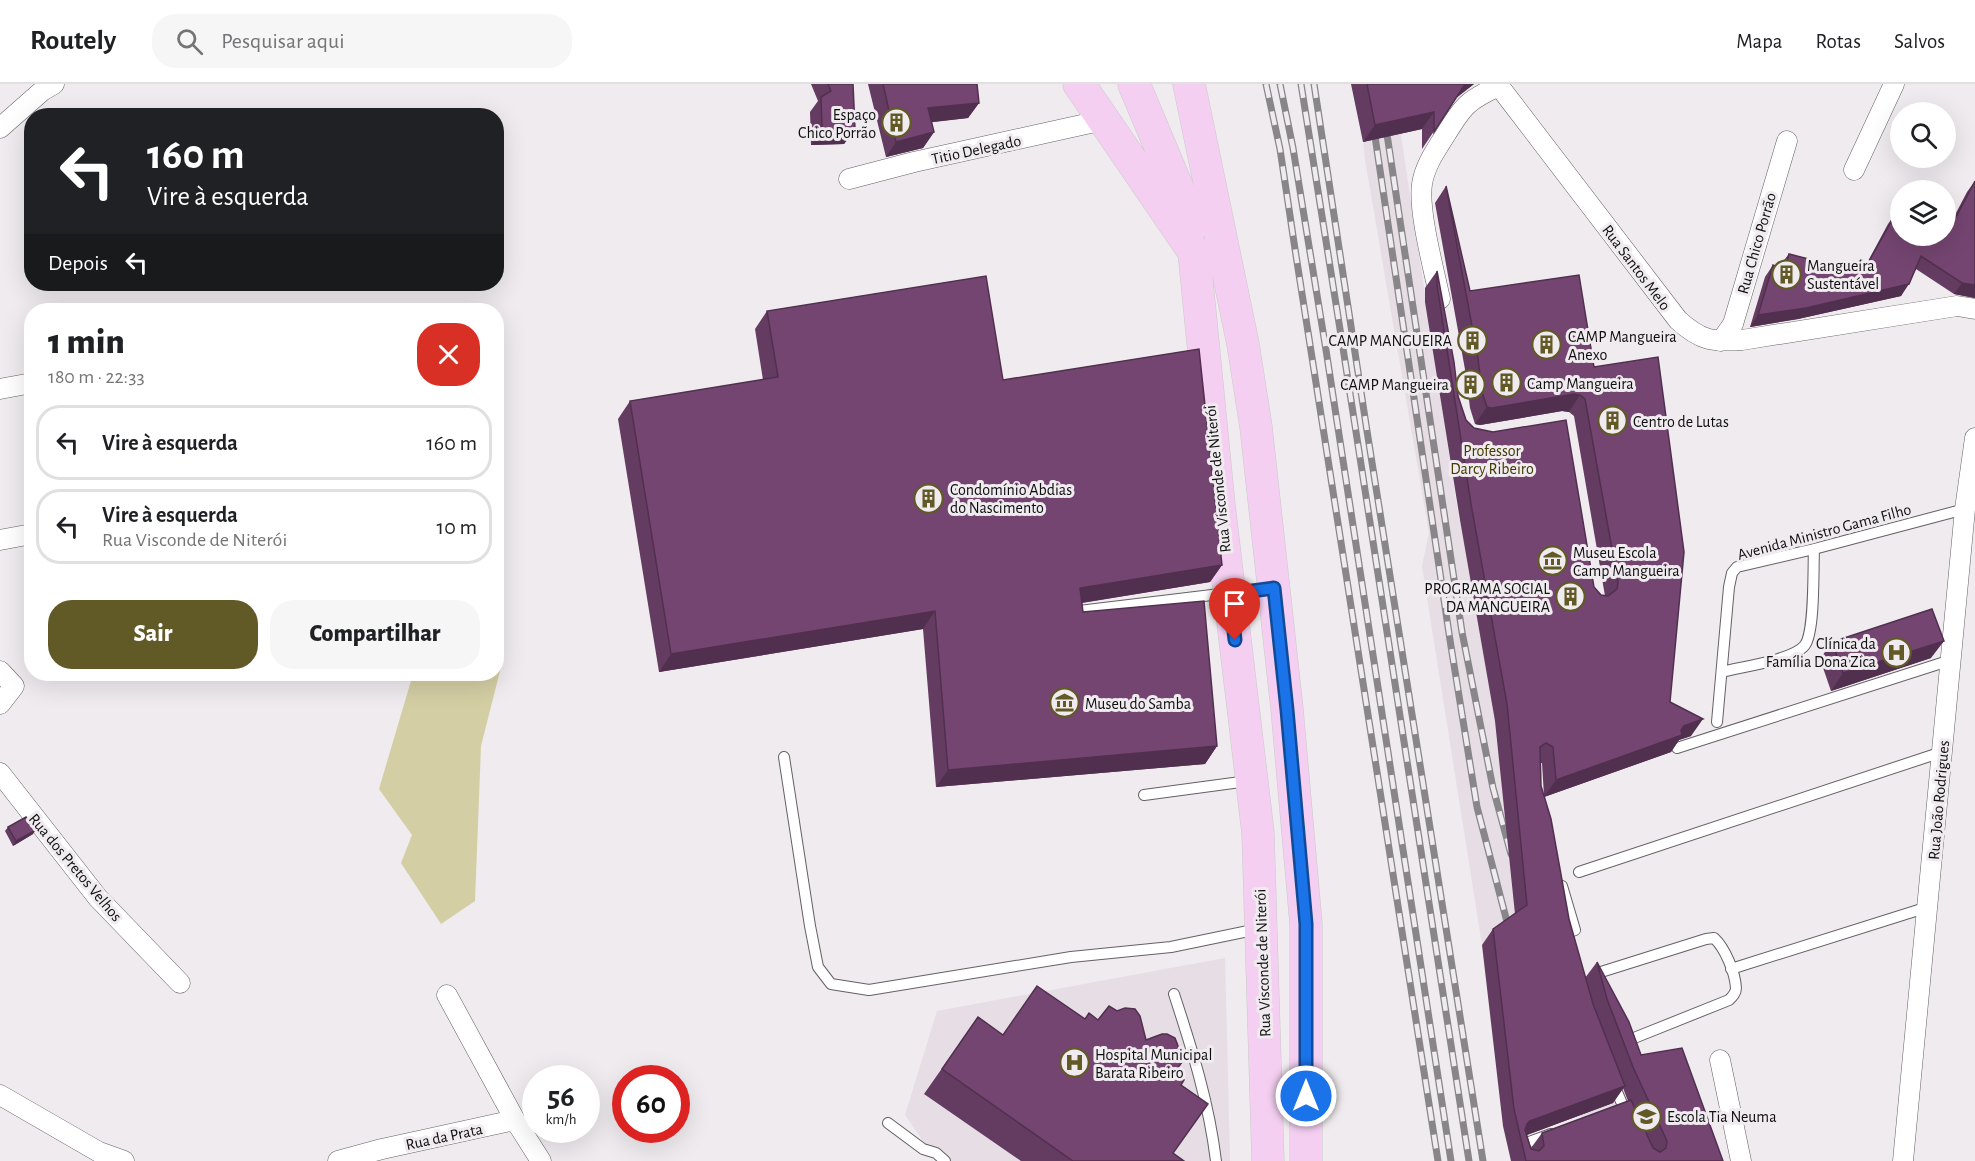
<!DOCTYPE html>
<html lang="pt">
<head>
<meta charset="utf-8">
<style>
  body { margin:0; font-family:"Alegreya Sans",sans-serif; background:#f6f6f6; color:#202124; height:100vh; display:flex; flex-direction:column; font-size:22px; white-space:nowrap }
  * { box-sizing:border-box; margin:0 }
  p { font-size:20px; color:#757577 }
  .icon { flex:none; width:33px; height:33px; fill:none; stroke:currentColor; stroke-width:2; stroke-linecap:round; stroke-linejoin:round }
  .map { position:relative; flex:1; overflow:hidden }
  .panel { position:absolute; left:24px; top:219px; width:480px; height:378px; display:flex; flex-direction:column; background:#fff; border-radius:24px; box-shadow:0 6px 24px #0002 }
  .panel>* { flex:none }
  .banner { position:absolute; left:24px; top:24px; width:480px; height:183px; border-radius:24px; box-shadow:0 6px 24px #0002; background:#202124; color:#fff; overflow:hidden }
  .tools { position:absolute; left:1890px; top:18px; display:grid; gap:12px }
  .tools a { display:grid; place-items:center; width:66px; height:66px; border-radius:50%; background:#fff; box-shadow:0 6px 24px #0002; font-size:30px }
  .speed { position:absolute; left:522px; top:981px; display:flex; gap:12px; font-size:30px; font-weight:700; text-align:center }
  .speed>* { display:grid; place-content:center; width:78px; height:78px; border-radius:50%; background:#fff; box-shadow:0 6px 24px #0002; line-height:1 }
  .speed small { font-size:15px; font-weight:400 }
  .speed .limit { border:9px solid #d22; background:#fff; color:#111 }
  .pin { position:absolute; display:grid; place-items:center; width:51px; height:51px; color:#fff; margin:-62px -26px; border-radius:50% 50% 50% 0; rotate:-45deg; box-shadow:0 0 6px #0007 }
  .pin .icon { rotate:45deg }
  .me { position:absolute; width:66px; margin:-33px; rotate:0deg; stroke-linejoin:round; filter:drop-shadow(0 0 4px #0008) }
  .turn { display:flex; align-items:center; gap:21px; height:126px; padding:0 24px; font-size:27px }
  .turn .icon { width:78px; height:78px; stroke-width:2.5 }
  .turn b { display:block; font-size:42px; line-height:51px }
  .then { display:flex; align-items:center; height:57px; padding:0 24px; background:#0003; gap:12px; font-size:22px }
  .round { display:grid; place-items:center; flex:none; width:63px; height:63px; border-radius:24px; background:#f6f6f6 }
  .overview { display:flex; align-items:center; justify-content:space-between; height:102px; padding:0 24px }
  h1 { font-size:36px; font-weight:800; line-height:45px }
  .cta { display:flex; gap:12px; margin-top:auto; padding:12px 24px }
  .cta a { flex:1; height:69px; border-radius:24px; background:#615926; color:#fff; font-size:24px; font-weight:800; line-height:69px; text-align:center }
  .cta a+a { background:#f6f6f6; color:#202124 }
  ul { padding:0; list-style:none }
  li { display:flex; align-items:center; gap:18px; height:75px; margin:0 12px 9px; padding:0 12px; border:3px solid #e0e0e0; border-radius:24px }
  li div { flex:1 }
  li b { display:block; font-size:22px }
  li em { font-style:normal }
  header { display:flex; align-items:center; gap:36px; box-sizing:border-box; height:84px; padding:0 30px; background:#fff; border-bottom:2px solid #e0e0e0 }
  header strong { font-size:28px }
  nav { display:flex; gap:33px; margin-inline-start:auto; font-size:21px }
  .search { width:420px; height:54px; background:#f6f6f6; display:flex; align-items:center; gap:15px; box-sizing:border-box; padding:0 21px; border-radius:24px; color:#757577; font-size:22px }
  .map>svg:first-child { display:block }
  .built { fill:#e6dde5 }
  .green { fill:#d4cea4 }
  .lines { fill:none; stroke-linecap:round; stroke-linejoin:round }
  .lane-casing { stroke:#646164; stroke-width:12 }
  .street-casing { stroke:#646164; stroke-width:21 }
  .primary-casing { stroke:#cacaca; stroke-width:33 }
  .lane { stroke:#fff; stroke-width:10 }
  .street { stroke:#fff; stroke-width:20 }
  .primary { stroke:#f4cff1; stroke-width:32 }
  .rail-casing { stroke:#888688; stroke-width:7 }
  .rail { stroke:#efebef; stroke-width:4.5; stroke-dasharray:14; stroke-linecap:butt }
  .wall { fill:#643b61; fill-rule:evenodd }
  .shaded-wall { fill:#51304f }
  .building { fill:#744571; stroke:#51304f; stroke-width:1.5 }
  .route-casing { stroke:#114b97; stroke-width:15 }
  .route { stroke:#1a73e8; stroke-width:10 }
  .labels { text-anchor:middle; stroke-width:6; stroke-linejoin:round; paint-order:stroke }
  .poi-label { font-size:16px; fill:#0f0e0f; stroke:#efebef; text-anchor:start }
  .street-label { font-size:16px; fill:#0f0e0f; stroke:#efebef }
  .park-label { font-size:16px; fill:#413a01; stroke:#efebef }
</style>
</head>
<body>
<header>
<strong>Routely</strong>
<div class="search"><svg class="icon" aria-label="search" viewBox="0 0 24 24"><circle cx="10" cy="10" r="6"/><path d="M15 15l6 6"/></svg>Pesquisar aqui</div>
<nav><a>Mapa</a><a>Rotas</a><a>Salvos</a></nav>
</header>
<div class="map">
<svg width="1975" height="1077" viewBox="0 0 1975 1077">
  <rect width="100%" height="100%" fill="#efebef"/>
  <path class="built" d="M1398,32L1459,436L1485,439L1576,929L1620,1031L1614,1003L1661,992L1602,1077L1554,977L1505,861H1482L1422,482L1429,449L1365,76L1361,37Z
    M1225,874L1230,1077H937L905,1031L937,927Z"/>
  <path class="green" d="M497,580L501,583L481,662L475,817L441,840L401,779L412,751L379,705L413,590H496Z"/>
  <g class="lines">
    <defs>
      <path id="lane" d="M1079,527L1270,504
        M1722,588C1740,583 1794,576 1805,561C1815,547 1813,485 1814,465
        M1717,638L1729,503L1732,489L1737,483L1814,465L1965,425
        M1677,664L1951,576
        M784,673L810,842L818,883L831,900L869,906L1071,873L1171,863L1258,845
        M1144,711L1248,697
        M1579,788L1942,668
        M1562,802L1575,846L1565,850L1567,856
        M1731,885L1928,823
        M1601,888L1706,855L1714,854C1725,864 1735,888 1736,904C1736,909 1733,912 1729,916L1634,954
        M1174,910C1192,965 1209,1019 1216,1077
        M1613,999L1627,1031
        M888,1039L923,1065L936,1069L945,1077
        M1525,1077L1521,1061L1551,1050"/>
      <path id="street" d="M1499,2L1678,236C1701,257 1712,258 1742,256L1957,222L1975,225
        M0,44L42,7L54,0
        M1854,86L1894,0
        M849,95L914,78L1104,36
        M1440,215C1434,186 1418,127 1422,100C1425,81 1436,66 1446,50C1463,22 1468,16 1499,2
        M1721,257L1733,240L1787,57
        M0,305L32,299
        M0,456L32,450
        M0,587L14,602L0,620
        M0,689L98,814L180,899
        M447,911L515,1036L541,1077
        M1720,976L1741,1077
        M0,1011L99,1068L124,1077
        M338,1077L382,1065L515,1036
        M1903,1077L1965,425L1975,354"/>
      <path id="primary" d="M1079,0L1194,168L1219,421L1258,749L1268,1077
        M1134,0L1178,105L1189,147
        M1189,0L1243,260L1256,343L1287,625L1306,840V1077"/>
    </defs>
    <use href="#lane" class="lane-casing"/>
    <use href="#street" class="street-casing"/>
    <use href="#primary" class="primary-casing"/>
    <use href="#lane" class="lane"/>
    <use href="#street" class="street"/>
    <use href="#primary" class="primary"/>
    <defs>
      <path id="rail" d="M1266,0L1280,65L1295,165L1438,1077
        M1280,0L1293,64L1326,266L1451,1077
        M1301,0L1343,264L1469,1077
        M1314,0L1367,347L1483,1077
        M1385,37L1462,548L1493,704L1511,770
        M1373,39L1450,556L1477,723L1506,834L1512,851"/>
    </defs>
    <use href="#rail" class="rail-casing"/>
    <use href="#rail" class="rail"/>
  </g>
  <path class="wall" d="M811,0H853L855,45L844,60L811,61L810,28L818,17Z
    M868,0H977L979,19L968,34L931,38L934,48L923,64L886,73Z
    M1351,0H1474L1457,13L1422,65V45L1363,58Z
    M1975,97V214L1954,210L1916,185L1901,212L1798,235L1750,243L1765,193L1773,181L1780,184V181L1789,170L1853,186L1861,176L1867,179L1888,140L1896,129L1946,152V148L1967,108Z
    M1446,102L1470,207L1594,283L1670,618L1691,652L1679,656L1671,668L1544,713L1569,835L1585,894L1597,878L1641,971L1723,1077H1511L1503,1042L1482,861L1493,845L1515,830L1495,637L1460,436L1425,218V204L1437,187L1458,312L1466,336L1594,503L1601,511L1605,512L1574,332L1569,328L1562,327L1480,341L1475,340L1470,324L1466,291L1435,119ZM1540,679H1542L1544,712L1541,702ZM1623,1004L1628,1017L1542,1049L1531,1064L1527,1051L1613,1019Z
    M767,227L1003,296L1222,481L1210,498L1082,519L1083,528L1217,662L1205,680L936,703L923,545L659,588L618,335L630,317L763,296L755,245Z
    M1832,558L1931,574L1831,607L1820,575Z
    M8,743L33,750L13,762L5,747Z
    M978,933L1003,951L1085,935L1098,936L1178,970L1174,989L1181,1001L1173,1069L1184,1077H1021L924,1010Z"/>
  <path class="shaded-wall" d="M1465,0H1474L1455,15Z
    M979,19L968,34L917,40L928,24Z
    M1434,28L1422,45L1363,58L1375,41Z
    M855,45L844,60L811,61L822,46Z
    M934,48L923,64L886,73L896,58Z
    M1962,199L1975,201V214L1954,210Z
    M1909,200L1901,212L1798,235L1750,243L1758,231Z
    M1574,310L1580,311L1569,328L1562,327L1480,341L1475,340L1487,323Z
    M1222,481L1210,498L1068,521L1080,504Z
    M935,527L923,545L659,588L671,570Z
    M1944,557L1931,574L1831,607L1843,589Z
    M1703,635L1691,652L1679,656L1671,668L1544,713L1556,696L1684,642Z
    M1217,662L1205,680L936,703L948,686Z
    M36,746L33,750L13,762L16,757Z
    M1625,1002L1613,1019L1521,1053L1527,1040L1530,1037Z"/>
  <path class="building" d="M828,0H853L855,45L822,46L821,13L831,7Z
    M883,0H977L979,19L928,24L934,48L896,58Z
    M1367,0H1465L1434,48V28L1375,41Z
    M1975,97V201L1962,199L1921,172L1909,200L1806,224L1758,231L1773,181L1784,186L1789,170L1856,187L1861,176L1868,179L1896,129L1900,131V152H1946Z
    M1446,102L1470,207L1579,191L1594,283L1658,273L1684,468L1670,618L1703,635L1684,642L1681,646L1682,651L1556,696L1553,663L1546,659L1540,663L1541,702L1551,735L1569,835L1593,920L1625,1002L1530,1037L1527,1040L1525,1046L1531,1065L1539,1067L1544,1062L1542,1049L1631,1016L1653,1064L1660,1068L1666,1064L1667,1057L1633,983L1607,915L1597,878L1629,938L1641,971L1682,964L1723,1077H1526L1514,1025L1493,845L1527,821L1507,620L1471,420L1437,201V187L1454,278L1458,312L1466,336L1474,344L1493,348L1566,336L1594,503L1601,511L1608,512L1617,505L1618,498L1585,315L1580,311L1574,310L1492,324L1487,323L1482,308L1478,274Z
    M986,192L1003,296L1199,265L1222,481L1080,504L1083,528L1204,517L1217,662L948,686L935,527L671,570L630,317L778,293L767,227Z
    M1932,525L1944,557L1843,589L1832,558Z
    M26,733L36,746L16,757L8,743Z
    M1037,902L1085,935L1089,929L1098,936L1109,922L1117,927L1125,924L1135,925L1140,932L1146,956L1162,950H1167L1175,954L1178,962V970L1185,974L1174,989L1184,996L1181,1001L1208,1020L1173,1069L1184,1077H1073L942,985L978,933L1003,951Z"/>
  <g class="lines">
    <defs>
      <path id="route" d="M1235,556L1230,510L1274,504L1287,626L1306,840V1012"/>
    </defs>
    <use href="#route" class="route-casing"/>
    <use href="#route" class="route"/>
  </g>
  <defs>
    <symbol id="building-ring" viewBox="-11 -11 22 22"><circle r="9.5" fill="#efebef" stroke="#615926" stroke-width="1.5"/><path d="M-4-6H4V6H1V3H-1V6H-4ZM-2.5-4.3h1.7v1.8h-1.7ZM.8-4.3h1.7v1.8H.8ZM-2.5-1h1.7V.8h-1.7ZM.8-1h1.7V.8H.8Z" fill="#615926"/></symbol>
    <symbol id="museum-ring" viewBox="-11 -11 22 22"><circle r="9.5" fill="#efebef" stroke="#615926" stroke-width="1.5"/><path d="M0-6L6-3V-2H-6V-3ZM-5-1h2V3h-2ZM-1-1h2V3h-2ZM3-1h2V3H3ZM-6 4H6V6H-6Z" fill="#615926"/></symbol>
    <symbol id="hospital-ring" viewBox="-11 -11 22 22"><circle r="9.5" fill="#efebef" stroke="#615926" stroke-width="1.5"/><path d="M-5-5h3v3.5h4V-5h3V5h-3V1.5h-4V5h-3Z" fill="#615926"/></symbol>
    <symbol id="school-ring" viewBox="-11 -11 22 22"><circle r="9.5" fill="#efebef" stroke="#615926" stroke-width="1.5"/><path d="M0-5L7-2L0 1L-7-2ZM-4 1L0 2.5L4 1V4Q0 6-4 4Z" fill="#615926"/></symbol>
  </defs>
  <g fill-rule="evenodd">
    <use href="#building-ring" x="880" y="22" width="33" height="33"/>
    <use href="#building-ring" x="1770" y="174" width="33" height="33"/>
    <use href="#building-ring" x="1456" y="240" width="33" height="33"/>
    <use href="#building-ring" x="1530" y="244" width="33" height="33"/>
    <use href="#building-ring" x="1490" y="282" width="33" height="33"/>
    <use href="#building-ring" x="1454" y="284" width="33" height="33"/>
    <use href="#building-ring" x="1596" y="320" width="33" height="33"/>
    <use href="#building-ring" x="912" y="398" width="33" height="33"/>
    <use href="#museum-ring" x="1536" y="460" width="33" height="33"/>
    <use href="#building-ring" x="1554" y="496" width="33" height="33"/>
    <use href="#hospital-ring" x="1880" y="552" width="33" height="33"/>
    <use href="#museum-ring" x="1048" y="602" width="33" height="33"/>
    <use href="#hospital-ring" x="1058" y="962" width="33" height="33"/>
    <use href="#school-ring" x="1630" y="1016" width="33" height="33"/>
  </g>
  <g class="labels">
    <g class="poi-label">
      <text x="876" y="36" text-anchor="end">Espaço<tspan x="876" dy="18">Chico Porrão</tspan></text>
      <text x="1807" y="187">Mangueira<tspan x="1807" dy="18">Sustentável</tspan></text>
      <text x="1568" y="258">CAMP Mangueira<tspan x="1568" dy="18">Anexo</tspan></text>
      <text x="1452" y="262" text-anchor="end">CAMP MANGUEIRA</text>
      <text x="1527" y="305">Camp Mangueira</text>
      <text x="1449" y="306" text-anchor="end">CAMP Mangueira</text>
      <text x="1633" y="343">Centro de Lutas</text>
      <text x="950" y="411">Condomínio Abdias<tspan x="950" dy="18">do Nascimento</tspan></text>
      <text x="1573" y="474">Museu Escola<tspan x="1573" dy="18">Camp Mangueira</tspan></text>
      <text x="1550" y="510" text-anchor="end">PROGRAMA SOCIAL<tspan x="1550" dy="18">DA MANGUEIRA</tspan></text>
      <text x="1876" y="565" text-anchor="end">Clínica da<tspan x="1876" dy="18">Família Dona Zica</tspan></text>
      <text x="1085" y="625">Museu do Samba</text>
      <text x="1095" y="976">Hospital Municipal<tspan x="1095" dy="18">Barata Ribeiro</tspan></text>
      <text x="1667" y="1038">Escola Tia Neuma</text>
    </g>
    <g class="street-label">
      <text transform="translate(976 65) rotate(-12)" y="6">Titio Delegado</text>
      <text transform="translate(1756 159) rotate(-74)" y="6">Rua Chico Porrão</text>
      <text transform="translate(1637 183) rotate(53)" y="6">Rua Santos Melo</text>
      <text transform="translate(1217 395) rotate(-96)" y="6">Rua Visconde de Niterói</text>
      <text transform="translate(1824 447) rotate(-15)" y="6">Avenida Ministro Gama Filho</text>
      <text transform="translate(1938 716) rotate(-85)" y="6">Rua João Rodrigues</text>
      <text transform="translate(76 783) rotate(50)" y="6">Rua dos Pretos Velhos</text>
      <text transform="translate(1262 879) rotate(-92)" y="6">Rua Visconde de Niterói</text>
      <text transform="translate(444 1052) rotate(-12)" y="6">Rua da Prata</text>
    </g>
    <g class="park-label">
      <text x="1492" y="372">Professor<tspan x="1492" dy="18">Darcy Ribeiro</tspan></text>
    </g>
  </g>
</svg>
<div class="tools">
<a><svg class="icon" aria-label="search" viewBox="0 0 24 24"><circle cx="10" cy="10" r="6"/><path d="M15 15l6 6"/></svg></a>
<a><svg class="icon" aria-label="layers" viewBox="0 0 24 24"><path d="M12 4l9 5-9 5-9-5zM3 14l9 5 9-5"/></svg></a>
</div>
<div class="speed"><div>56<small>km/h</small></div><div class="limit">60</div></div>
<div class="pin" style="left:1235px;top:556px;background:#d93025"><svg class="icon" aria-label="arrive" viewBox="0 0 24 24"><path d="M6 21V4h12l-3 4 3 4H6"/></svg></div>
<svg class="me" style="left:1306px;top:1012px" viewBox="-20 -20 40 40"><circle r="17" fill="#1a73e8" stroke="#fff" stroke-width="3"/><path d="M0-11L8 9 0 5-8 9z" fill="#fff"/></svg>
<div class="banner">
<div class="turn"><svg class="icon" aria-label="left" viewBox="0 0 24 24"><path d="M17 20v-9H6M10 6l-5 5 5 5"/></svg><div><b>160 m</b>Vire à esquerda</div></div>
<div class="then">Depois<svg class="icon" aria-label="left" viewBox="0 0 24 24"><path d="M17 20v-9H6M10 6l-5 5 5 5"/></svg></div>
</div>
<section class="panel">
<div class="overview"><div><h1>1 min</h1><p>180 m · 22:33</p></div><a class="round" style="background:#d93025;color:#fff"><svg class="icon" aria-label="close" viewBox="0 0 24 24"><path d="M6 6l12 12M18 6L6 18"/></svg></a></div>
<ul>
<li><svg class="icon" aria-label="left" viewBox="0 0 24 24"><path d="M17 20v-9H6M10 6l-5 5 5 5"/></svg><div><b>Vire à esquerda</b></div><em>160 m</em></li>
<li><svg class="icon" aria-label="left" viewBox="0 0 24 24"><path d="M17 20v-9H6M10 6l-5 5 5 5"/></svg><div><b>Vire à esquerda</b><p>Rua Visconde de Niterói</p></div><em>10 m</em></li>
</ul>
<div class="cta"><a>Sair</a><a>Compartilhar</a></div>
</section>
</div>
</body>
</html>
